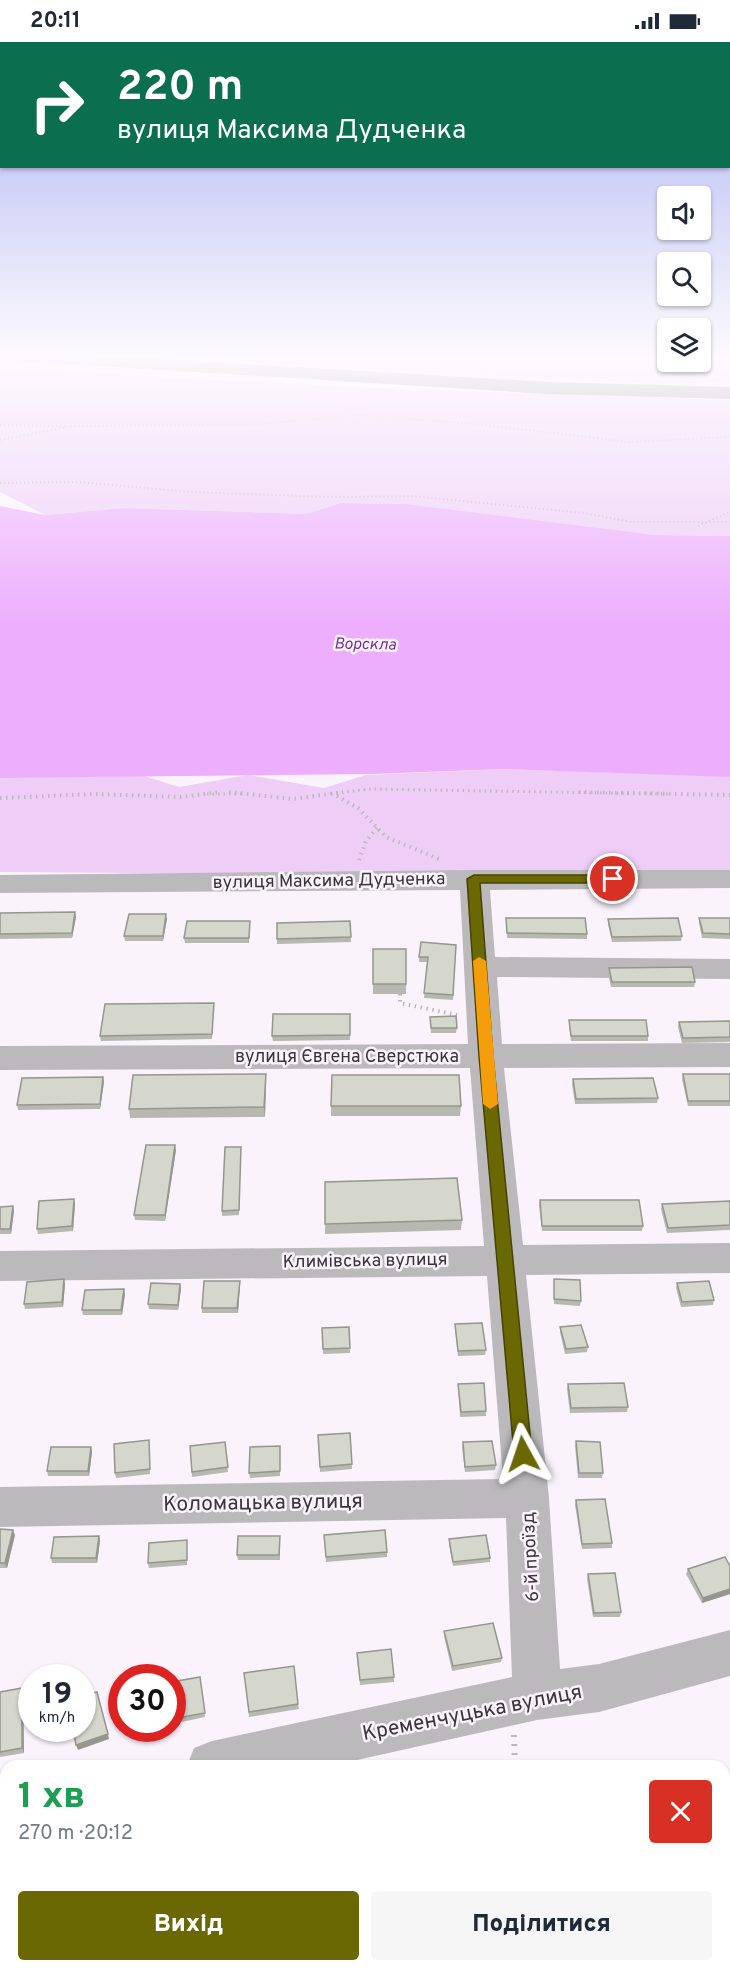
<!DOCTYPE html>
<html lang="uk">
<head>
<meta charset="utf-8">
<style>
  body { margin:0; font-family:Overpass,sans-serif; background:#f6f6f7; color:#1f2937; height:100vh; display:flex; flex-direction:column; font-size:22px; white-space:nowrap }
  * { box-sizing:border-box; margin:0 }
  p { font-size:20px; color:#747a83 }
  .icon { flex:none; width:33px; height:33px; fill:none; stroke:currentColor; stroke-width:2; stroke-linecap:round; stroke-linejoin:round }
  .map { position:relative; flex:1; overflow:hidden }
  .panel { position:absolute; left:0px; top:1718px; width:730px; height:212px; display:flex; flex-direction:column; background:#fff; border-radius:18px 18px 0 0; box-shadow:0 2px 4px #0004 }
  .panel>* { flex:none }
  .top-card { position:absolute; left:0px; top:0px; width:730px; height:126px; box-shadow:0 2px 4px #0004; background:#0b6e4f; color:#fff; overflow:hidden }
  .tools { position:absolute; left:657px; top:144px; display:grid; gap:12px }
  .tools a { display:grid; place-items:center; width:54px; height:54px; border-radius:6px; background:#fff; box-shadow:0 2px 4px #0004; font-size:30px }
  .speed { position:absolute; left:18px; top:1622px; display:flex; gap:12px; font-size:30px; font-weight:700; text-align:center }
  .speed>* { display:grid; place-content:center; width:78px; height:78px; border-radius:50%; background:#fff; box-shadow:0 2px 4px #0004; line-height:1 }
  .speed small { font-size:15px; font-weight:400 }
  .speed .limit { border:9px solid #d22; background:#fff; color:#111 }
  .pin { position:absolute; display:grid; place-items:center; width:51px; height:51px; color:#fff; margin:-26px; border:3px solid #fff; border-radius:50%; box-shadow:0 2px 6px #0007 }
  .me { position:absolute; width:66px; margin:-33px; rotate:355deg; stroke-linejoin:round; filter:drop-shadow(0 0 4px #0008) }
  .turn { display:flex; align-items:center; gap:21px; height:126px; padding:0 18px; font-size:27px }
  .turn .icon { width:78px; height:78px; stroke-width:2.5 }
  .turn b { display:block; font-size:42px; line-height:51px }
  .round { display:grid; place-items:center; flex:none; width:63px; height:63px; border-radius:6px; background:#f6f6f7 }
  .overview { display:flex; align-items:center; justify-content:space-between; height:102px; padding:0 18px }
  h1 { font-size:36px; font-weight:800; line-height:45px; color:#1e9e55 }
  .button { display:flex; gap:12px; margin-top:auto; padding:12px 18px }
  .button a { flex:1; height:69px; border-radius:6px; background:#6a6803; color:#fff; font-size:24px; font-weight:800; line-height:69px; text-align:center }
  .button a+a { background:#f6f6f7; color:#1f2937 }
  .status { display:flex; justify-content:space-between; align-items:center; height:42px; padding:0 30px; background:#fff; direction:ltr }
  .status svg { height:16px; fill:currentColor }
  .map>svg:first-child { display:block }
  .green { fill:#eecef7 }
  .water { fill:#edaffd }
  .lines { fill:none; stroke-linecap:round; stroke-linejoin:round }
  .path-far3 { stroke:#bdb8bf; stroke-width:2; stroke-dasharray:1 3; stroke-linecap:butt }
  .path-far2 { stroke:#bdb8bf; stroke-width:3; stroke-dasharray:1.5 4; stroke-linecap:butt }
  .path-far1 { stroke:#bdb8bf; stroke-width:4; stroke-dasharray:1.5 4.5; stroke-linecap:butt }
  .path { stroke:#bdb8bf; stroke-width:6; stroke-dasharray:2 7; stroke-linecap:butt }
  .minor { fill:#bcb9bd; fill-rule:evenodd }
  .major { fill:#8c878d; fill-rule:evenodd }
  .rail { stroke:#807c82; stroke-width:7; stroke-dasharray:11 11; stroke-linecap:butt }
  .wall { fill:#b7b8af }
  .shaded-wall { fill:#95968f }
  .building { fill:#d5d6cc; stroke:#95968f; stroke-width:1.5 }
  .route { fill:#6a6803; stroke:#454402; stroke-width:1.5 }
  .slow { fill:#f59e0b }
  .labels { text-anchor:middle; stroke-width:5; stroke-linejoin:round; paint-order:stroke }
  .far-water-label { font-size:16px; font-style:italic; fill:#78308a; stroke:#faf3fc }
  .street-label { font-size:18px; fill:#39363a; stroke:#faf3fc }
  .near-street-label { font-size:21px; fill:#39363a; stroke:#faf3fc }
</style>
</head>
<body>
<div class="status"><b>20:11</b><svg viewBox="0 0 49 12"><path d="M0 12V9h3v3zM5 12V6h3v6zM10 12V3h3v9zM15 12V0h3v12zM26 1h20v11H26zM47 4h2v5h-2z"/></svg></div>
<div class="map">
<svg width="730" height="1928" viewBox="0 0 730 1928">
  <rect width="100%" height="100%" fill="#faf3fc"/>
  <path class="green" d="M95,312H667L668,320H700L701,312H730V340L657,342Z
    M0,324L133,334L398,347L730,358V494L656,493L407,462L340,461L306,472L123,466L45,473L0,450Z
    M503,727L730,734V828L307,832L0,830V732L135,731L179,745L248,733L324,746L366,733Z
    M0,1781L6,1786V1923H426L414,1928H0Z"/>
  <path class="water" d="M340,461L407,462L656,493L730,494V735L503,727L374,732L0,736V464L45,473L123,466L306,472Z"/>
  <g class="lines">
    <path class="path-far3" d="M0,383L65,384
      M0,398L73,384L263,382L356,373L477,382L628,400L730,395
      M0,441L78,440L189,450L331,455L412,454L584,471L631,480H730
      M698,484L730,470"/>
    <path class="path-far2" d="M207,752H244
      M331,752L369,747L669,752"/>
    <path class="path-far1" d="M229,750L293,757L343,750
      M579,750L730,753
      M337,754L358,766L386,795L439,817
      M0,756L93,752L181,755L220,750
      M359,818L366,799L377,786
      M400,952V961L457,973"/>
    <path class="path" d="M514,1693L515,1724
      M724,1825L730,1822
      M475,1928L487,1923"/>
    <path class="minor" d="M474,828H730V846L490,848L495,915L730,917V937L497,935L502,1002L730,1001V1025L504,1026L523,1203L730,1201V1231L526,1233L549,1456L560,1627L599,1622L730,1588V1634L599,1670L537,1678L330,1724H187L194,1706L212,1699L512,1635L506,1476L0,1485V1445L503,1437L487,1234L0,1239V1209L484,1204L470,1026L0,1028V1004L468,1002L460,848L0,851V833Z
      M6,1741V1793L0,1794V1742Z"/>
    <path class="major" d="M0,312H78L549,340L730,345V357L549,352L0,318Z"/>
    <path class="rail" d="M724,1857L730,1854
      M724,1891L730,1889
      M555,1928L567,1923
      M639,1928L651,1923"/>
  </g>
  <path class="wall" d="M0,871L76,875L72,896L0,897Z
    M506,876L587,892V897L507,896Z
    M699,876H730V897L702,896L699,881Z
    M167,877L163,899H125L124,894Z
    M608,877L682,894L681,899L612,900L608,882Z
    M250,879L249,901H185L184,896Z
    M350,879L351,900L277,902V881Z
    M456,903L453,958L424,956L427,920H419V915Z
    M373,907H406V952H373Z
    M609,926L695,940L694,945H611L608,931Z
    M214,961L212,997L101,999L100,994Z
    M350,972V998L273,999L272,994Z
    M430,975L457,986L456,991H431Z
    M569,978L648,994V999H571L569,983Z
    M730,979V1000L682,1001L678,985L679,980Z
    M266,1032V1041L265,1075L130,1076L129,1067Z
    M683,1032H730V1064H688L682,1037Z
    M103,1035L104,1040L100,1067L18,1068L17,1063Z
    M573,1037L658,1056L657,1061L575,1062L572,1042Z
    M331,1064H461L460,1074H331Z
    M176,1108L165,1179L135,1178L134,1173Z
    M241,1110L239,1173L222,1174V1169Z
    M325,1140L462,1178L461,1188L325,1192Z
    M74,1157L75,1162L73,1189L38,1192L37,1187Z
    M540,1158L643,1184L642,1189H542L539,1163Z
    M730,1159V1188L667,1191L661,1167L662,1162Z
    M13,1164L14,1169L11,1192H0V1165Z
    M554,1237L581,1259L580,1264L554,1262Z
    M240,1239L238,1271H202V1266Z
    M677,1241L714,1258L713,1263L681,1265L676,1246Z
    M65,1242L63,1265L25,1267L24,1262Z
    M181,1247L178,1268L149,1267L148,1262Z
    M125,1252L122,1273H83L82,1268Z
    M455,1282L486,1308L485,1313L458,1314L455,1287Z
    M349,1285L350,1311L323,1312L322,1286Z
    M560,1285L588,1305L587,1310L565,1312L560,1290Z
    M458,1342L486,1369V1374L460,1375Z
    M568,1342L628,1365L627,1370L570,1371L567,1347Z
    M350,1391L352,1427L320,1430L318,1393Z
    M149,1398L150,1432L116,1436L115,1431Z
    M576,1399L603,1431L602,1436H578L575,1404Z
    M225,1400L228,1430L192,1435L190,1404Z
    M463,1400L496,1423L495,1428L465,1430L462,1405Z
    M280,1404V1434L250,1436L249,1431Z
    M91,1405L92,1410L89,1434H48L47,1429Z
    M576,1458L612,1501V1506L582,1507L575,1463Z
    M0,1487L15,1493L7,1526H0Z
    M324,1493L387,1510V1515L326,1520Z
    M99,1494L100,1499L97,1521H52L51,1516Z
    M449,1497L490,1516V1520L453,1524L449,1502Z
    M280,1499V1518H238L237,1513Z
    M187,1503V1523L149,1526L148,1521Z
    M730,1524V1552L702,1561L686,1532L688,1527Z
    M588,1532L621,1570L620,1575H593L587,1537Z
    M444,1589L502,1616L501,1620L452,1629L444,1594Z
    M357,1615L394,1635V1640L360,1643Z
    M244,1631L298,1662L299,1667L249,1675Z
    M200,1635L205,1675L172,1682V1640Z
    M22,1646L23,1651L24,1711L0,1715V1650Z"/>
  <path class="shaded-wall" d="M75,870L76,875L72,896V891Z
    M166,872L167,877L163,899V894Z
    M266,1032V1041L265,1075L264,1065Z
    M103,1035L104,1040L100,1067V1062Z
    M175,1103L176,1108L165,1179V1173Z
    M74,1157L75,1162L73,1189L72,1184Z
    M13,1164L14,1169L11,1192L10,1187Z
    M64,1237L65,1242L63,1265L62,1260Z
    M240,1239V1244L238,1271L237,1266Z
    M180,1242L181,1247L178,1268V1263Z
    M124,1247L125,1252L122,1273L121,1268Z
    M91,1405L92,1410L89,1434L88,1429Z
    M13,1488L15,1493L7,1526L5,1521Z
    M99,1494L100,1499L97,1521L96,1516Z
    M730,1547V1552L702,1561L703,1556Z
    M22,1646L23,1651L24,1711L22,1706Z
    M108,1692L109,1697L78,1708L76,1703Z"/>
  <path class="building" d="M75,870L72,891L0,892V871Z
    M129,872H166L163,894H124Z
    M506,876H585L587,892L507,891Z
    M678,876L682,894L612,895L608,877Z
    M699,876H730V892L703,891Z
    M187,879H250L249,896H184Z
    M350,879L351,895L277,897V881Z
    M421,900L456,903L453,953L424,951L428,915H419Z
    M373,907H406V942H373Z
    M692,925L695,940H612L609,926Z
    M214,961L212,992L100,994L105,962Z
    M273,972H350V993L272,994Z
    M456,974L457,986H431L430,975Z
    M569,978H646L648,994H571Z
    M730,979V995L683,996L679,980Z
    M266,1032L264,1065L129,1067L133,1033Z
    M683,1032H730V1059H688Z
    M332,1033H459L461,1064H331Z
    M103,1035L100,1062L17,1063L22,1036Z
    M653,1036L658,1056L576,1057L573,1037Z
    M146,1103H175L165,1173H134Z
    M225,1105H241L239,1168L222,1169Z
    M457,1136L462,1178L325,1182V1140Z
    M74,1157L72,1184L37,1187L39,1159Z
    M540,1158H639L643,1184H542Z
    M730,1159V1183L668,1186L662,1162Z
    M13,1164L10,1187H0V1165Z
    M64,1237L62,1260L24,1262L27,1240Z
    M554,1237L580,1238L581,1259L554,1257Z
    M204,1239H240L237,1266H202Z
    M709,1239L714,1258L682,1260L677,1241Z
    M151,1241L180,1242L178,1263L148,1262Z
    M124,1247L121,1268H82L85,1248Z
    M482,1281L486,1308L458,1309L455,1282Z
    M581,1283L588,1305L566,1307L560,1285Z
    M349,1285L350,1306L323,1307L322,1286Z
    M484,1341L486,1369L461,1370L458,1342Z
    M624,1341L628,1365L571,1366L568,1342Z
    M350,1391L352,1422L320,1425L318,1393Z
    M149,1398L150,1427L115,1431L114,1402Z
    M492,1399L496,1423L465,1425L463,1400Z
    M576,1399L600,1400L603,1431H579Z
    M225,1400L228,1425L192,1430L190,1404Z
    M280,1404V1429L249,1431L250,1405Z
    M51,1405H91L88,1429H47Z
    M605,1457L612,1501L582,1502L576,1458Z
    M0,1487L13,1488L5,1521H0Z
    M385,1488L387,1510L326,1515L324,1493Z
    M486,1493L490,1516L453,1520L449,1497Z
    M99,1494L96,1516H51L54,1495Z
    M238,1494H280L279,1513H237Z
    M187,1498V1518L148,1521L149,1501Z
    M725,1515L730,1524V1547L703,1556L688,1527Z
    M615,1531L621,1570L594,1571L588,1532Z
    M493,1581L502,1616L453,1624L444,1589Z
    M391,1607L394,1635L360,1638L357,1611Z
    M294,1624L298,1662L249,1670L244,1631Z
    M200,1635L205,1671L172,1677V1640Z
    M22,1646V1706L0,1710V1650Z
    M97,1650L108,1692L76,1703L73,1686H82V1654Z"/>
  <linearGradient id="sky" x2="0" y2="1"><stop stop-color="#aab2f0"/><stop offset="0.54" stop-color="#fdfafe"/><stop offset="1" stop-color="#fdfafe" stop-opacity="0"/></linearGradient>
  <rect width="730" height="582" fill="url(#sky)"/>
  <path class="route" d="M474,833H613L620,837L613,841H480L493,1014L532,1412L529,1418L523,1420L516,1418L514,1412L479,1014L467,837Z"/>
  <path class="slow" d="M479,915L486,919L498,1062L490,1067L483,1062L473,919Z"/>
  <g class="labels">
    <g class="far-water-label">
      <text transform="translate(365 601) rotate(1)" y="6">Ворскла</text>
    </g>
    <g class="street-label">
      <text transform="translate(329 838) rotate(-1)" y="6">вулиця Максима Дудченка</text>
      <text x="347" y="1020">вулиця Євгена Сверстюка</text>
      <text transform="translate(365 1218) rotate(-1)" y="6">Климівська вулиця</text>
      <text transform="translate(530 1515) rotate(-93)" y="6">6-й проїзд</text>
    </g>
    <g class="near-street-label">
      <text transform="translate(263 1460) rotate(-1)" y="7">Коломацька вулиця</text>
      <text transform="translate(472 1670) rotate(-11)" y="7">Кременчуцька вулиця</text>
    </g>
  </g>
</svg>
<div class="tools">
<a><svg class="icon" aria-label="sound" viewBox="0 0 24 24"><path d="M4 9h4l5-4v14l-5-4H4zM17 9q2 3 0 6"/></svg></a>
<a><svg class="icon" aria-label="search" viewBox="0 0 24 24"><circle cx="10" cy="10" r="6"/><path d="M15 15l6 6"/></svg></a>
<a><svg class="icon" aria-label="layers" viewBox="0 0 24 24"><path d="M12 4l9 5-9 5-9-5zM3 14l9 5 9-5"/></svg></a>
</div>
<div class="speed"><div>19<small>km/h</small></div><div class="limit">30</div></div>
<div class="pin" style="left:613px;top:837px;background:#d93025"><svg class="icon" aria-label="arrive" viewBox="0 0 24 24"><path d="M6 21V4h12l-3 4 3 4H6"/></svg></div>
<svg class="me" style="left:523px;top:1412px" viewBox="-20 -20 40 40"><path d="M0-17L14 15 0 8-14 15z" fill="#6a6803" stroke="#fff" stroke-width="4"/></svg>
<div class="top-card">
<div class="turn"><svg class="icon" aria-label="right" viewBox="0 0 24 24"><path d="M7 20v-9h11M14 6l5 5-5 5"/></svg><div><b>220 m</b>вулиця Максима Дудченка</div></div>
</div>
<section class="panel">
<div class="overview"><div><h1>1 хв</h1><p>270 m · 20:12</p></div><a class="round" style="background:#d93025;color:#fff"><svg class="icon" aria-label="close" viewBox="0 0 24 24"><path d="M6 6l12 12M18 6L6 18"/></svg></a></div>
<div class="button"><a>Вихід</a><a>Поділитися</a></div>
</section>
</div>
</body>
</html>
